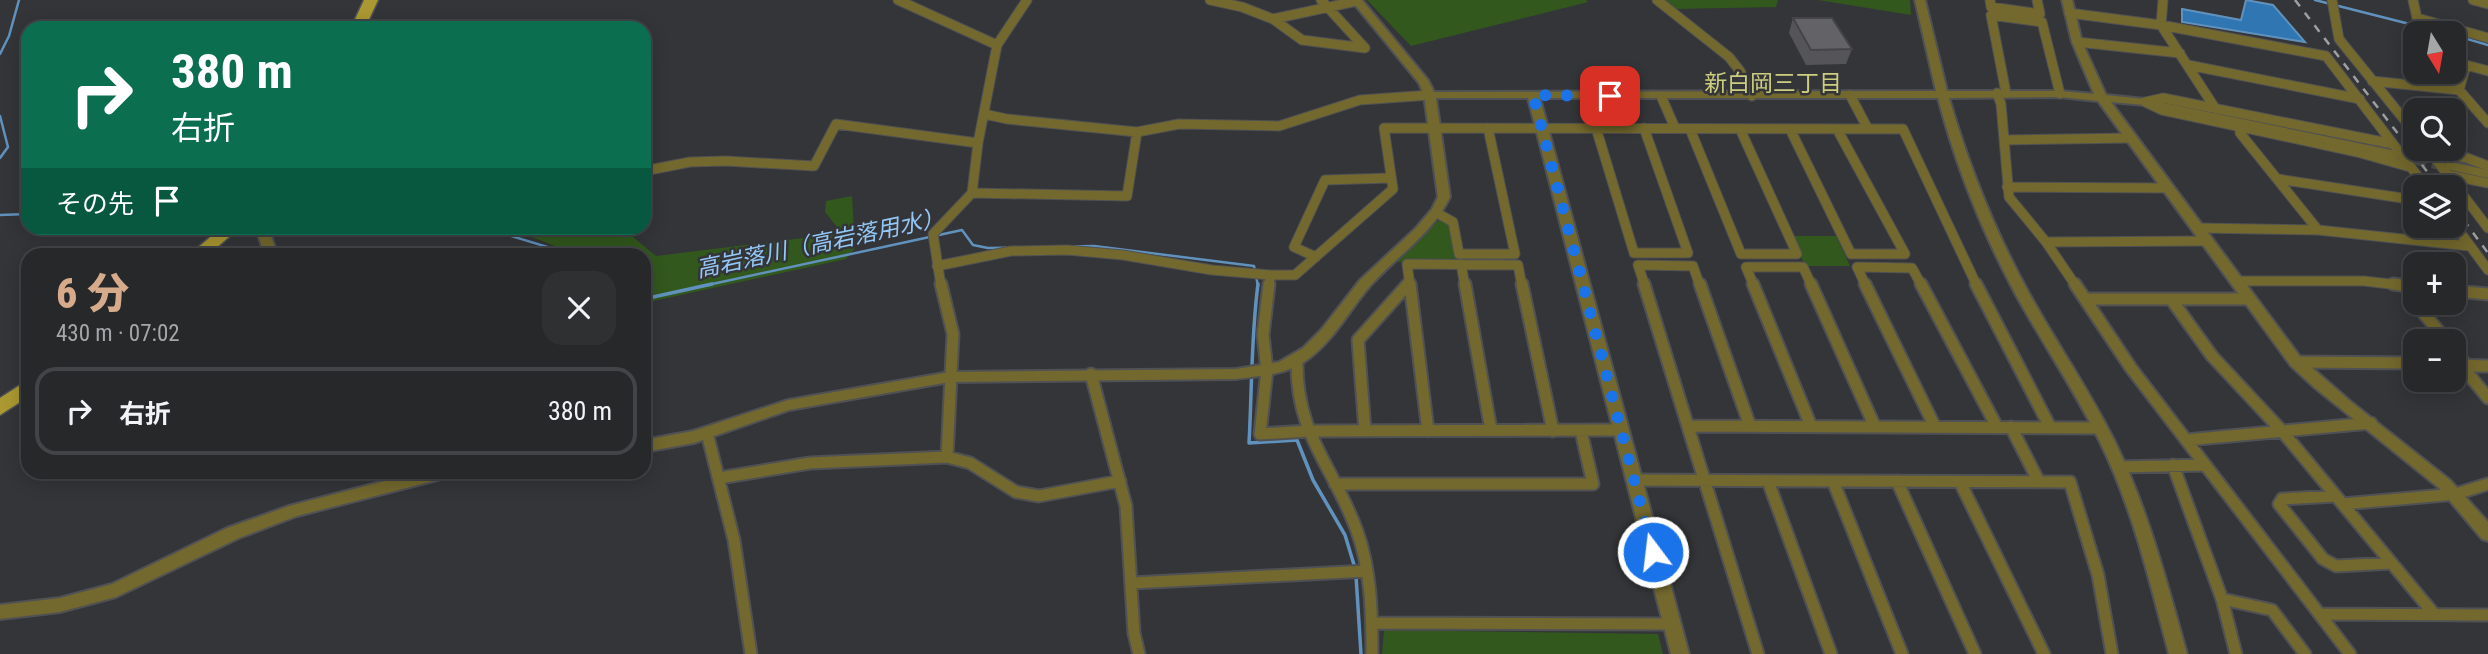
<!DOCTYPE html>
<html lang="ja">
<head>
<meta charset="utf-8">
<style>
  body { margin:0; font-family:"Roboto Condensed","Noto Sans JP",sans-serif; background:#2f3032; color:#f1f3f6; height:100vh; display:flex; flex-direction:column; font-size:26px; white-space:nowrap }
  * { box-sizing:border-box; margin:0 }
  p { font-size:23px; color:#a4a6a8 }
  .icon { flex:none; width:38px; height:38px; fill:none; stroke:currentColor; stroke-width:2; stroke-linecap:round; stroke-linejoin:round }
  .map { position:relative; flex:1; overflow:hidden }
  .side { position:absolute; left:21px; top:248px; width:630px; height:231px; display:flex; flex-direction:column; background:#27282a; border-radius:21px; box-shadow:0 4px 18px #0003,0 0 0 2px #434447 }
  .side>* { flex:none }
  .banner { position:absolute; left:21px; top:21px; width:630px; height:214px; border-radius:21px; box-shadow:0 4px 18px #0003,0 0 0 2px #434447; background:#0b6e4f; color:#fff; overflow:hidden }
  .needle { width:46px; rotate:169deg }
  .buttons { position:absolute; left:2403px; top:21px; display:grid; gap:14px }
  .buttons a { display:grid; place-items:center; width:63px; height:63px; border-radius:14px; background:#27282a; box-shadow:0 4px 18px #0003,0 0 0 2px #434447; font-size:35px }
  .pin { position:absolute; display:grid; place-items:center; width:60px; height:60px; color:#fff; margin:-30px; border-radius:14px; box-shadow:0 4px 10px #0006 }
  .me { position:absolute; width:77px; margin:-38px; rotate:345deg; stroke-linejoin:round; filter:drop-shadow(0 0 5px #0008) }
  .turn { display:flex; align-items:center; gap:24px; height:147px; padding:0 35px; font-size:32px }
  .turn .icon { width:91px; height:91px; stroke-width:2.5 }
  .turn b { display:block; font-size:49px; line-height:60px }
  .then { display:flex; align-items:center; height:66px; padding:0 35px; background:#0003; gap:14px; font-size:26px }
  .round { display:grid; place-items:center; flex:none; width:74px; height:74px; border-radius:21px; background:#2f3032 }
  .summary { display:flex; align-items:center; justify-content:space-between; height:119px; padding:0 35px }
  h1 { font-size:42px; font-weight:800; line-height:52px; color:#d6ab8b }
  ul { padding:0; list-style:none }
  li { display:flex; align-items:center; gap:21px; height:88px; margin:0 14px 10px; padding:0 21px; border:4px solid #434447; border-radius:21px }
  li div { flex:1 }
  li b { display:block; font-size:26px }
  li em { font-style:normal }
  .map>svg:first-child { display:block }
  .green { fill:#32581d }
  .water { fill:#2f76b3; stroke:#6092bd; stroke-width:2 }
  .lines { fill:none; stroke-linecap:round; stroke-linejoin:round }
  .stream-far1 { stroke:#6092bd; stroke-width:2.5 }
  .stream { stroke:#6092bd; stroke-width:3.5 }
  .tertiary-tunnel { stroke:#4c4d4f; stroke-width:12; stroke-dasharray:12 6; stroke-linecap:butt }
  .minor-far1-casing { stroke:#505154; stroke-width:11 }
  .minor-casing { stroke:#505154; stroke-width:15 }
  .tertiary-casing { stroke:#505154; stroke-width:4 }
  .primary-casing { stroke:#505154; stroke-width:3 }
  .minor-far1 { stroke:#73682d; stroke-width:9 }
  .minor { stroke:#73682d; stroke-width:11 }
  .tertiary { fill:#73682d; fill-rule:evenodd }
  .primary { fill:#ab9832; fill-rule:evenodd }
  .rail { stroke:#9e9fa1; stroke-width:2.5; stroke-dasharray:8 8; stroke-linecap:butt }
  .wall { fill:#555559 }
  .building { fill:#636367; stroke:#454548; stroke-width:2 }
  .route { stroke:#1a73e8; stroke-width:12; stroke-dasharray:0 21.6 }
  .labels { text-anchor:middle; stroke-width:5; stroke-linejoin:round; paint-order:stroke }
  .neighbourhood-label { font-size:23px; fill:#cccd7f; stroke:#343538 }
  .water-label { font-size:23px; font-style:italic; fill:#93c7f8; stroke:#343538 }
</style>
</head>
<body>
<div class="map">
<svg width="2488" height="654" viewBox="0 0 2488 654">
  <rect width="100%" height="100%" fill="#343538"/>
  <path class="green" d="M1367,0H1586L1588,2L1411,46Z
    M1664,0H1778L1776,7L1676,9Z
    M1818,0H1910L1911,15Z
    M852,196L854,232L852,236L855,248L846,259L644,303V256L578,255L519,232L523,228H622L656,256L836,234L837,227L825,212L826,201Z
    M1439,220L1450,225L1457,261L1395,262Z
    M1792,236H1836L1850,266H1805Z
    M1384,630L1658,634L1663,654H1382Z"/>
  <path class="water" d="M2246,0L2273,5L2305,42L2182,22V9L2241,20Z"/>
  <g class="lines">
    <path class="stream-far1" d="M2315,0L2445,33
      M2454,35L2488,45
      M0,54L9,36L19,0
      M0,116L8,147L0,158
      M0,215L28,214
      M485,228L577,256
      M703,286L962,230L973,245L988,248L1094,246L1254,266L1258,286"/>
    <path class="stream" d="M1258,284C1251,337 1252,390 1249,443L1297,440L1313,480L1345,535L1355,568
      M644,299L712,284
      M1356,576L1361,654"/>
    <path class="tertiary-tunnel" d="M2397,155L2450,166"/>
    <defs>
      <path id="minor-far1" d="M898,0L997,45
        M1210,0L1242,7L1273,19L1302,40L1365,48
        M1321,0L1365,48
        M1657,0L1729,57L1740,71L1752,96
        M1990,0L1991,7L2040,14L2037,0
        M2163,0L2161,25L2215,108
        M2332,0L2339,39L2415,133
        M2413,0L2417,18L2488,38
        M2473,0L2488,4
        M2069,13L2161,25L2326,56L2426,187
        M1273,19L1357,1
        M2077,42L2180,53
        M2188,65L2360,99
        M2372,81L2459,90L2488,123
        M2459,90L2466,65L2488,71
        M1997,93L2001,104L2009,197L2046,242L2076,286
        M2006,93L1991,15L2042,22L2060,94
        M1850,95L1868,129
        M1661,96L1675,128
        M2145,102L2162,110L2357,152L2410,167
        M2145,102L2163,98L2393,144
        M984,114L1007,119L1137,132L1179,124L1279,126L1360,100L1430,95
        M2240,127V133L2318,230
        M1596,128L1634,253H1688L1644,128
        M1690,129L1741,254H1797L1740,129
        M1790,129L1851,254H1905L1837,129
        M2004,140L2131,138
        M2428,149L2488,228
        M2430,151L2467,158L2488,166
        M644,171L690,162L726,161L814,166L836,124L978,143
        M2448,175L2488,183
        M2278,179L2415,200
        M2007,187L2167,188
        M972,193L1127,196L1137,132
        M1437,213L1453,222L1459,254H1515L1488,128
        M2454,224L2488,270
        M2198,228L2318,230L2469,246
        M2046,242L2207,241
        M1316,257L1294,247L1325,180L1391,178
        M1461,264L1465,286
        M937,266L1011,251L1067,250L1123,255L1212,270L1270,275
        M2236,281H2364L2407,286
        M941,286L933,234L972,193L978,143L997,45L1027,0
        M1269,286L1270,275H1295L1393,189L1384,128L1903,129L1977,286
        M1406,286L1409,283
        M1410,286L1407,264L1518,265L1522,286
        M1645,286L1638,265L1693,266L1700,286
        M1754,286L1746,267H1803L1812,286
        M1866,286L1857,267L1912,268L1922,286"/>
      <path id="minor" d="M941,284L953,334L947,457
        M1269,284L1263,335L1267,370L1260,434L1309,431L1620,430
        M1410,284L1428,431
        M1465,284L1491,430
        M1522,284L1553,431
        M1644,284L1758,654
        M1700,284L1750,426
        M1753,284L1811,426
        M1811,284L1875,427
        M1865,284L1935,427
        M1921,284L1997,427
        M1976,284L2050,427
        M2075,284L2131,368L2350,654
        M2393,284L2415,287
        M2454,291L2488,294
        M2085,299H2249
        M2171,299L2212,356L2282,431L2434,614
        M2415,303L2447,341
        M2454,350L2466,365
        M1297,359C1295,434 1333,465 1357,531C1371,570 1372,613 1372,654
        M2296,362L2415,363
        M2456,365L2488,366
        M2461,365L2488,398
        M1091,374L1126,506L1134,633L1139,654
        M1688,426L2100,428
        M2011,427L2039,482
        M1365,431L1358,340L1408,284
        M707,433L734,540L751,654
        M2186,440L2371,423
        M2173,465L2222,599L2272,610L2305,654
        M2119,467L2204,465
        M719,478L810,463L947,457L970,463L1016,492L1039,496L1120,481
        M1634,480L2070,482L2098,575L2112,654
        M1768,481L1831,654
        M1833,481L1902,654
        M1897,481L1975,654
        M1960,482L2044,654
        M1335,484H1593L1581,431
        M2336,496L2282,499L2279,504L2323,559L2336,566L2392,563
        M2343,504L2456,494L2488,484
        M1132,583L1367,571
        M2222,599L2236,654
        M2320,614L2488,615
        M1372,623L1672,624"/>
      <path id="tertiary" d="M1351,0H1362L1428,80L1434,92L1936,91L1915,0H1925L1947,91H2060L2094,94L2072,42L2062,0H2072L2082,42L2106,95L2145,99L2401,152L2403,155L2397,159L2145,105L2111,102L2301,358L2350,401L2450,480L2488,522V541L2482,539L2439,488L2315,388L2291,366L2098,101L2060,97L1949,98C1969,166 1995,232 2030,295C2057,344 2090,391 2115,442C2148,509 2167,583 2187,654H2169C2150,583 2133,509 2100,442C2075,391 2043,344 2016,295C1982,232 1956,166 1938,98H1540L1689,654H1671L1528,98H1436L1450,197C1432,234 1398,255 1371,285C1349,310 1333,343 1304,362C1284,375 1258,376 1236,379L950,382L789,410L694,443L644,452V440L693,431L788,400L950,372L1236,369L1279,362L1303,348L1321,330L1360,280L1415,229L1432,209L1438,197L1424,95L1419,83Z
        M2450,162L2488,170V178L2446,169L2444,166L2446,163Z
        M256,228H268L278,256H265Z
        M419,472H453L451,476L445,478L297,516L239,538L116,597L60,612L0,619V605L60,598L112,584L227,528L289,506Z"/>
      <path id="primary" d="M364,0H378L365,28H351Z
        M221,228H239L207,256H188Z
        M28,380V397L0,415V398Z"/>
    </defs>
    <use href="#minor-far1" class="minor-far1-casing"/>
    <use href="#minor" class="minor-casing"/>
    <use href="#tertiary" class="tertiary-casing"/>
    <use href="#primary" class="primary-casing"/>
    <use href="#minor-far1" class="minor-far1"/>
    <use href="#minor" class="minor"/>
    <use href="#tertiary" class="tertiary"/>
    <use href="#primary" class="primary"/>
    <path class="rail" d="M2295,0L2439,187
      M2454,207L2488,253"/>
  </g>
  <path class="wall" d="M1793,18L1852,49L1846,64L1806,65L1789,33Z"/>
  <path class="building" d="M1793,18H1832L1852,49L1811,50Z"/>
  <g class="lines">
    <path class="route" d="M1610,96L1533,95L1653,552"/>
  </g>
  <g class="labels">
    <g class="neighbourhood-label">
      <text x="1773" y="91">新白岡三丁目</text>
    </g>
    <g class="water-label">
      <text transform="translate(820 243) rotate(-12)" y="8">高岩落川（高岩落用水）</text>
    </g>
  </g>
</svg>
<div class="buttons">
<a><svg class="needle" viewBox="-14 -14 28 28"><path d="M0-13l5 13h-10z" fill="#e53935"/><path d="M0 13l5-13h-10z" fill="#a4a6a8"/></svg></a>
<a><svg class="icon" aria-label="search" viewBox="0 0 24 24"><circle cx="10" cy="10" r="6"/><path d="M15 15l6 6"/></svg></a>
<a><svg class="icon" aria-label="layers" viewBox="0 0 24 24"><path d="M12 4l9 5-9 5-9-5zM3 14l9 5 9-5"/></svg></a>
<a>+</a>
<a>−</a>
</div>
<div class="pin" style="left:1610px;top:96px;background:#d93025"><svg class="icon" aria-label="arrive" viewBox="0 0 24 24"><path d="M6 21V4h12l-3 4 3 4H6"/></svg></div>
<svg class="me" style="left:1653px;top:552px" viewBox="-20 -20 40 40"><circle r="17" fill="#1a73e8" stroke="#fff" stroke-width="3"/><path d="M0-11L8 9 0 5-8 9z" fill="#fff"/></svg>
<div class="banner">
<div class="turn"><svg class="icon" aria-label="right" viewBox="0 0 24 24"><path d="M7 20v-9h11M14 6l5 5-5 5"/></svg><div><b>380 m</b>右折</div></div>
<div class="then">その先<svg class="icon" aria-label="arrive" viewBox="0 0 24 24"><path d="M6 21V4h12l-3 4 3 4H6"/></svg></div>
</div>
<section class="side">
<div class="summary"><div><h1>6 分</h1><p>430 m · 07:02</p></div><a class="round"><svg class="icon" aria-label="close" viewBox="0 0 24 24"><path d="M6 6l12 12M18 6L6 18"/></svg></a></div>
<ul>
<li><svg class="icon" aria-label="right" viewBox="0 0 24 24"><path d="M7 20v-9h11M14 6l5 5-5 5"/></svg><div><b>右折</b></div><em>380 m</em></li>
</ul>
</section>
</div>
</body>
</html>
